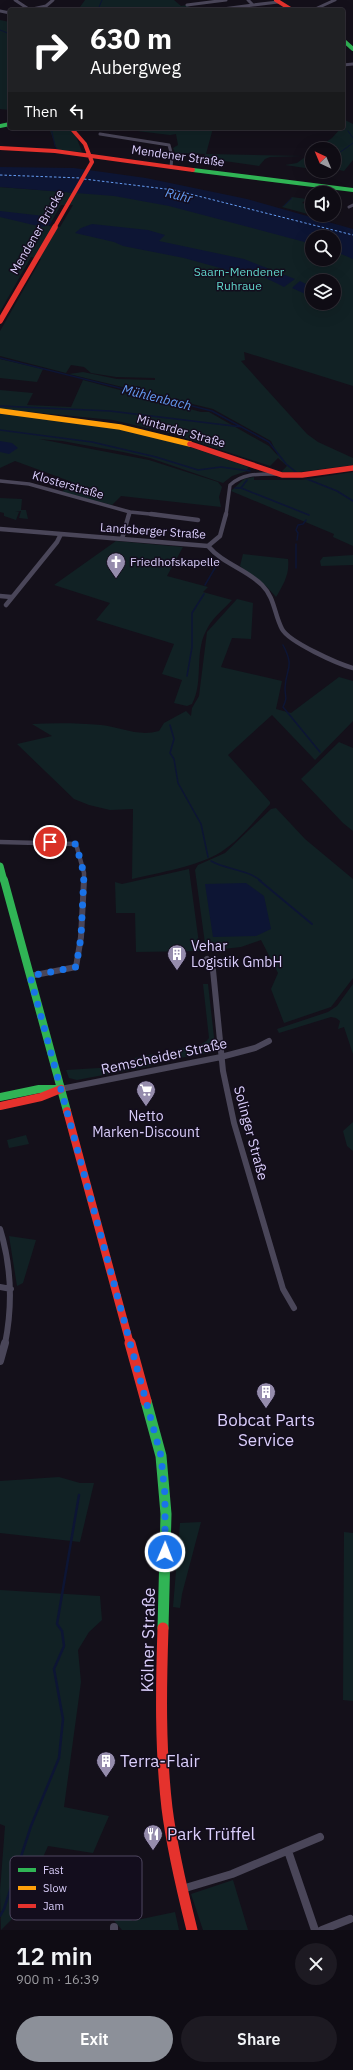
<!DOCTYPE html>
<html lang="en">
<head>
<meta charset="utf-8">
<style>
  body { margin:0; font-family:"IBM Plex Sans",sans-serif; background:#1d1a22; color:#f1f3f6; height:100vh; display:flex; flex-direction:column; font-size:15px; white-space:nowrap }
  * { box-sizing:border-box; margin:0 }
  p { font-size:13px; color:#9b9ba0 }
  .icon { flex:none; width:22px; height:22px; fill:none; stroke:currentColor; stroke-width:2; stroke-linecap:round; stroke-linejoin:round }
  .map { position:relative; height:1930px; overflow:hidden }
  .side { display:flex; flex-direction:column; background:#0f0c14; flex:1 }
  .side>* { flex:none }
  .top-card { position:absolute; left:8px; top:8px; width:337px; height:122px; border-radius:4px; box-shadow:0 4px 16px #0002,0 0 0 1px #2f2c34; background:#202124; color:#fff; overflow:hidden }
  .needle { width:26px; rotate:316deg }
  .tools { position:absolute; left:305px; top:142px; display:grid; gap:8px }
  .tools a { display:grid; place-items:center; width:36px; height:36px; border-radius:50%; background:#0f0c14; box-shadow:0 4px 16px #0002,0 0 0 1px #2f2c34; font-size:20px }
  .pin { position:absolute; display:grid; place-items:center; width:34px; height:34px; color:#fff; margin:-17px; border:2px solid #fff; border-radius:50%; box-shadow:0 1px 4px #0007 }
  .me { position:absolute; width:44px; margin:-22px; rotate:1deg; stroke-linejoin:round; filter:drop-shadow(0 0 3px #0008) }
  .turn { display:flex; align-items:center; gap:14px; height:84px; padding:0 16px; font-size:18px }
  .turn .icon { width:52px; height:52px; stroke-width:2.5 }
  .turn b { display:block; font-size:28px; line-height:34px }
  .then { display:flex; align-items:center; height:38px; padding:0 16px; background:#0003; gap:8px; font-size:15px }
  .round { display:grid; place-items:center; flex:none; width:42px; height:42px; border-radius:21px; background:#1d1a22 }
  .headline { display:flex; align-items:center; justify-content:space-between; height:68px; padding:0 16px }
  h1 { font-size:24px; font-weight:600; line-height:30px }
  .primary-button { display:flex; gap:8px; margin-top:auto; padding:8px 16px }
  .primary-button a { flex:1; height:46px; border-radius:24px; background:#8c9099; color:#fff; font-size:16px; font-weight:600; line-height:46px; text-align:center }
  .primary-button a+a { background:#1d1a22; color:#f1f3f6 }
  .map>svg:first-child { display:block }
  .green { fill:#112124; fill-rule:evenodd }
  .water { fill:#0d1534 }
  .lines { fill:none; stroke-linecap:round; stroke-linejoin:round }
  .stream-far3 { stroke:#0d1534; stroke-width:1 }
  .stream-far2 { stroke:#0d1534; stroke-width:1.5 }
  .stream-far1 { stroke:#0d1534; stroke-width:2 }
  .stream { stroke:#0d1534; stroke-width:2.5 }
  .ferry { stroke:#649bf2; stroke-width:1; stroke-dasharray:2.5 2; stroke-linecap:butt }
  .street-far4 { stroke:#4a4659; stroke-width:3 }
  .street-far3 { stroke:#4a4659; stroke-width:3.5 }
  .street-far2 { stroke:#4a4659; stroke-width:4.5 }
  .street-far1 { stroke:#4a4659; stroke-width:6 }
  .street { stroke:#4a4659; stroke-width:8 }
  .fast-far3 { stroke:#30b455; stroke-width:4 }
  .fast-far2 { stroke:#30b455; stroke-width:7 }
  .fast-far1 { stroke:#30b455; stroke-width:8 }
  .fast { stroke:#30b455; stroke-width:11 }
  .slow { stroke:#ff9f0a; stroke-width:5.5 }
  .jam-far3 { stroke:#e5322d; stroke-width:4 }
  .jam-far2 { stroke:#e5322d; stroke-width:5.5 }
  .jam-far1 { stroke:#e5322d; stroke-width:8 }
  .jam { stroke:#e5322d; stroke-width:11 }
  .route { stroke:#1a73e8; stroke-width:7; stroke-dasharray:0 12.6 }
  .labels { text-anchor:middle; stroke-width:3; stroke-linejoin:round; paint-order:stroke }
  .far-street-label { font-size:12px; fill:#dacefb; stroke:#130d1d }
  .far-park-label { font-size:12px; fill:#60d4c9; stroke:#130d1d }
  .far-poi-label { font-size:12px; fill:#dacefb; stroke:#130d1d; text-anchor:start }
  .far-water-label { font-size:13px; font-style:italic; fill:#649bf2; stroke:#130d1d }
  .poi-label { font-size:14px; fill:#dacefb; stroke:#130d1d; text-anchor:start }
  .street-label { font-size:14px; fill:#dacefb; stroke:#130d1d }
  .near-poi-label { font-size:17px; fill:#dacefb; stroke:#130d1d; text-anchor:start }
  .near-street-label { font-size:17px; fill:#dacefb; stroke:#130d1d }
  .key { fill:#130d1d; stroke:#4f4760; stroke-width:1 }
  .key-label { font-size:11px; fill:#dacefb }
</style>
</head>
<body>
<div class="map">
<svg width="353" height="1930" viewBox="0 0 353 1930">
  <rect width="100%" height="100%" fill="#14101a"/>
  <path class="green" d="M85,0H174L181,6L187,5L192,10H82L80,7Z
    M0,20L10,22V110L0,109Z
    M343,119L353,124V160L344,171L334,169V149H316L332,138L340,129L337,128H343Z
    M49,128H66L70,130L76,136L82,152L57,150Z
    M112,128H213L206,154L303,156L270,157L265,159L259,166L203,158L205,154L175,153L173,148L178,145L176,134L170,135Z
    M312,152V169L285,165L297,163Z
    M88,179L312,237V259H334V239L353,245V386L244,352L245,360L241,361L307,434L318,442L353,458V465L299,472H281L287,466L278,458L270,466L173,434L113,420L0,409V390L33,393L27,405L71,407L83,380L201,412H209L269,446L278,456L271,441L213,409L69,374L83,372L117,379L155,380V378L116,377L91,373L84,367L71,365L66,373L0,356V331L41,259L31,257L0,312V187L80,193ZM61,205H73L60,227L49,226ZM312,281H334V303H312Z
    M292,197L307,199L302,203L312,205V215H333L326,219L282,207Z
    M0,359L43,369L37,382L0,378Z
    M0,414C57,418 114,426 169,441C196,448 222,458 248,467L247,471L232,476L223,483L150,458L123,452L62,441L39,439L149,460L218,482L222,487L219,497L221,507L121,496L112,505L62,492L72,482L15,461L0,468Z
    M353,472V546L333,537L334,534L231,491L244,479L254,477V480H301Z
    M0,498L22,499L21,510H26L28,519L19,518L21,511L15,512H19L16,520L4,516V513L0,512Z
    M116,541L183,547L167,576L208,587L203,592L232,600C223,610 211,619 206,631C194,654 204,682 192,704L187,706L174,703L182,680L162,674L174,644L96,620L110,603L54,585Z
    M243,554L288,559C290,574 283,585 276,597L267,587L240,566Z
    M353,555V565L321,566L320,561L323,557Z
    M237,599L253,603L251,639L232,638L221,667L282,681L276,709L291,713L339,677L353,681V721L315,760L272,715L228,755L270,802V804C255,820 240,840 221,852C196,867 161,872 132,879L133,809L110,810L89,805L74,799L17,744L52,736L32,724C55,723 78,723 101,725C121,727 138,737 159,731L164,723L186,711L191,716L192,708L199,696L207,632Z
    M339,742L353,748V831L343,823L301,779Z
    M276,808L305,839L353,879V978L331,1007L284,1023L271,989L278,973L261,940L241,947L206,951L195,870L198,865L225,853L271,809Z
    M189,869L200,951L136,952L135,913H116L115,882L122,884Z
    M203,984H208L215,1046L208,1053L179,1058L178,1049C188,1047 203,1047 209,1038Z
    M353,984V1054L344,1027L338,1029L340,1021L336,1018L331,1017L279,1033L277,1029L328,1012L337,1006Z
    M154,1054V1061L151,1066L77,1080L69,1078L66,1070L132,1066L135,1058Z
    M353,1122V1151L347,1146L343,1131Z
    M26,1135L29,1144L9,1148L7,1140Z
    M9,1236L36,1240L23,1283L17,1286Z
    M59,1477L80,1483H94L80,1542L0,1533V1481Z
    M201,1522L182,1594L180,1608L173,1607L180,1523Z
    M344,1532L353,1533V1701L343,1700Z
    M0,1590L100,1596L102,1620L89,1632L78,1650L81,1682L64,1807L109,1816L93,1853L48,1846L18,1913L1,1930L0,1891L5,1826L0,1824Z
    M233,1880L248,1930H203L191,1894Z
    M122,1895L132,1921L175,1912L179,1930H122L102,1906Z"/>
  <path class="water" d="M0,167L74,168L146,178L247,199L353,229V259L334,251V237H312V244L169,206L114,196L0,187Z
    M0,211L44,216L40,220L52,221L50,225L42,227L0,217Z
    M92,224L148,230L165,235L159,241L244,259L295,279L284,287C269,280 248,267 231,271L184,258L123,246L114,242L75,233L81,228Z
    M300,281L312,287V297L292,288Z
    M0,441L12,443L18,448L9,454L0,452Z
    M246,883L264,896L271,929L256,936L213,937L205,884Z"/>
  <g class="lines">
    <path class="stream-far3" d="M102,0L99,7L106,10
      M0,30L10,34
      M343,126L345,128
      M51,128L55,146L59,151
      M348,131L353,138
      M334,165L339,153L353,143
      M284,206L292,198"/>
    <path class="stream-far2" d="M0,358L212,411L269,442L286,464L296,472
      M0,406L110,411L242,427
      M0,430L92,442L156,457L198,470L221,467L250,471
      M307,479L337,491L353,501
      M247,480L241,488L309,515
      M235,488H241
      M297,540L298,533L296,530L298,525L303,524L306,520
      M296,544V568
      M205,585L219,561
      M283,645C295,668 286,667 285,688C285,698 288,696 283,707L320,752
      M187,676L192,647V613L204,594
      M170,725L174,739L170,753L174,759L178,783L201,824L208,857
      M211,861C227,870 247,869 261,881"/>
    <path class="stream-far1" d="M259,880L312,924"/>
    <path class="stream" d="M0,1916L4,1909L31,1826L59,1758L63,1719L54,1669L64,1646L62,1631L57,1624L79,1495"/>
    <path class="ferry" d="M0,175L81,178
      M84,179L174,190L353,235"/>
    <path class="street-far4" d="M15,0L30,10
      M187,5L226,0
      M253,5L278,2
      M28,10L46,6L53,0
      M215,10L253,5L248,0
      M313,10L335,0
      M0,11L10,13
      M343,65L353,64
      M100,134L169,145L172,156L171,167
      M349,207L353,205"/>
    <path class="street-far3" d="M0,481L29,484L130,512
      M129,515L130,512L160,515
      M226,515L230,485C243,473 259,474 276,474"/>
    <path class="street-far2" d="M151,514L198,520
      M0,529L208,546L220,536L226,514
      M122,539L129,514
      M208,546C223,564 246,569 262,585C275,598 274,614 282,629C289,642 338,664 353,668
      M0,596L11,597
      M6,605L57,542L61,534
      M0,842L76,844L84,873V881"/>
    <path class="street-far1" d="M207,959L213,970L223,1071L234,1123L283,1289L294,1308
      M30,976L76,967L81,937L84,880
      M61,1089L221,1057L255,1048L269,1041
      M0,1229C12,1268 13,1304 5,1344
      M0,1287L11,1289"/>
    <path class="street" d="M0,1361L5,1343
      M288,1851L315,1930
      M182,1889L232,1874L320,1837
      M114,1927V1930
      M322,1930L350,1919"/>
    <path class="fast-far3" d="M343,40L353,49
      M0,126L10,124
      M193,170L353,190"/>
    <path class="fast-far2" d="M0,866L4,881"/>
    <path class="fast-far1" d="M4,880L67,1111
      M0,1097L39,1089H56"/>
    <path class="fast" d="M146,1401L161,1456L166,1514L163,1628"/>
    <path class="slow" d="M0,411L120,427L190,444"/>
    <path class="jam-far3" d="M276,0L292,10
      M0,148L55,151L193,170
      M54,228L92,162L85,144L71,128"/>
    <path class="jam-far2" d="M0,321L55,227
      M190,444L282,475H302L353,468"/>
    <path class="jam-far1" d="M0,1106L41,1097L61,1089
      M67,1111L130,1344"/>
    <path class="jam" d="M130,1343L146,1401
      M163,1628C161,1688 160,1748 167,1808C172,1849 182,1890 192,1930"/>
  </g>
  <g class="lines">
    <path class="route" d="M50,842L76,844L84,874L81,937L76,967L30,976L161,1456L165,1495V1552"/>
  </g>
  <defs>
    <symbol id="church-pin" viewBox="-11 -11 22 30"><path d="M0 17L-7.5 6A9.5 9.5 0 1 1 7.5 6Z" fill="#958cac" stroke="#130d1d"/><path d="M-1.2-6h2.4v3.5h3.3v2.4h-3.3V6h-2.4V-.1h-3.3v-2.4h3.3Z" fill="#fff"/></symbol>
    <symbol id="building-pin" viewBox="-11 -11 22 30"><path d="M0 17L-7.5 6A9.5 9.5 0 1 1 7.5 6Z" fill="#958cac" stroke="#130d1d"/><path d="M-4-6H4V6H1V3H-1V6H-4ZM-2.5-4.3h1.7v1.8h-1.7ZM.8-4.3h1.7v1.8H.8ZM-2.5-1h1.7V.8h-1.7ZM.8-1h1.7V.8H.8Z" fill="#fff"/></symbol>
    <symbol id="supermarket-pin" viewBox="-11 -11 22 30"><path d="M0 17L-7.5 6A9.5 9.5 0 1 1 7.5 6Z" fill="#958cac" stroke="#130d1d"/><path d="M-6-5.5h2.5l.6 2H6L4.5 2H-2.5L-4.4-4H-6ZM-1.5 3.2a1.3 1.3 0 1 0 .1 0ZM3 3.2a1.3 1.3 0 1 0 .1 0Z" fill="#fff"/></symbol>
    <symbol id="restaurant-pin" viewBox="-11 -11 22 30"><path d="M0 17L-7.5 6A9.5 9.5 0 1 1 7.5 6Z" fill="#958cac" stroke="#130d1d"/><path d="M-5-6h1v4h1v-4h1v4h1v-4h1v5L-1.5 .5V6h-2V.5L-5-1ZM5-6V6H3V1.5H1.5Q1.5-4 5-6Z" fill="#fff"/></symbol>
  </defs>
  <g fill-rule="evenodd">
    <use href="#church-pin" x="105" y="551" width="22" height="30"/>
    <use href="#building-pin" x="166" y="943" width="22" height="30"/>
    <use href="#supermarket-pin" x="135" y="1079" width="22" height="30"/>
    <use href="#building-pin" x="255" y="1381" width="22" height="30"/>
    <use href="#building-pin" x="95" y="1750" width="22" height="30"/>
    <use href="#restaurant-pin" x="142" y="1823" width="22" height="30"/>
  </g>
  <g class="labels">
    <g class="far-street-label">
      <text transform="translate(178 156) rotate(8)" y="4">Mendener Straße</text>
      <text transform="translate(37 232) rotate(-60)" y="4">Mendener Brücke</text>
      <text transform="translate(181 431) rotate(16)" y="4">Mintarder Straße</text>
      <text transform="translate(68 485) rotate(16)" y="4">Klosterstraße</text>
      <text transform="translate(153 531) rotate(4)" y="4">Landsberger Straße</text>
    </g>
    <g class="far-park-label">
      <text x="239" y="276">Saarn-Mendener<tspan x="239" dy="14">Ruhraue</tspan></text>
    </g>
    <g class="far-poi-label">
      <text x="130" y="566">Friedhofskapelle</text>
    </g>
    <g class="far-water-label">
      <text transform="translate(179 195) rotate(14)" y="5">Ruhr</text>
      <text transform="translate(157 397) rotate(14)" y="5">Mühlenbach</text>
    </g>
    <g class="poi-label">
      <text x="191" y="951">Vehar<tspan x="191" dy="16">Logistik GmbH</tspan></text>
      <text x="146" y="1121" text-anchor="middle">Netto<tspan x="146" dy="16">Marken-Discount</tspan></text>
    </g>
    <g class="street-label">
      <text transform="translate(164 1056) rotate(-12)" y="5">Remscheider Straße</text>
      <text transform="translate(251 1133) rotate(75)" y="5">Solinger Straße</text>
    </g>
    <g class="near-poi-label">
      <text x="266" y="1426" text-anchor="middle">Bobcat Parts<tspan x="266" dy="20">Service</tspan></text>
      <text x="120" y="1767">Terra-Flair</text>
      <text x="167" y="1840">Park Trüffel</text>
    </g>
    <g class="near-street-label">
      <text transform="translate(148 1640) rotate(-89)" y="6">Kölner Straße</text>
    </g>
  </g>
  <rect x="10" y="1856" width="132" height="64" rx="6" class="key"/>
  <rect x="18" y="1868" width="18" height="4" fill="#30b455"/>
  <rect x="18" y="1886" width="18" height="4" fill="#ff9f0a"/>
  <rect x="18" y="1904" width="18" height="4" fill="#e5322d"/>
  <g class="key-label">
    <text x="43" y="1874">Fast</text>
    <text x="43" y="1892">Slow</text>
    <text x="43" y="1910">Jam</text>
  </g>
</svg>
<div class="tools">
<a><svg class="needle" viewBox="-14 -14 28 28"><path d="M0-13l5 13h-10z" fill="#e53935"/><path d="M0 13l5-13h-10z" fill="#9b9ba0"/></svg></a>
<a><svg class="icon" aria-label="sound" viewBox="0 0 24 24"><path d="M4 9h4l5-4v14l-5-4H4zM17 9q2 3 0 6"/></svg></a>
<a><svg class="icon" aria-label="search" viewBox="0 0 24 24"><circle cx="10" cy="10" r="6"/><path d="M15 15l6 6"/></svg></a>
<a><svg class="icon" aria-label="layers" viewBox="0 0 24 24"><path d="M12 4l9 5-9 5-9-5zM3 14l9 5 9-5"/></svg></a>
</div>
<div class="pin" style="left:50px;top:842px;background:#d93025"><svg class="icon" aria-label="arrive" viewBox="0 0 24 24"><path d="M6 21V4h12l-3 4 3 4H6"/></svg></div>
<svg class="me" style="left:165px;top:1552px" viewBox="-20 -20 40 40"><circle r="17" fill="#1a73e8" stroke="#fff" stroke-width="3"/><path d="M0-11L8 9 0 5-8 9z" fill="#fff"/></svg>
<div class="top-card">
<div class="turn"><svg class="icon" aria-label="right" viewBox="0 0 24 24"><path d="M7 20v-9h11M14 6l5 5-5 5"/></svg><div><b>630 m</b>Aubergweg</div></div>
<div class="then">Then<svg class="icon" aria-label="left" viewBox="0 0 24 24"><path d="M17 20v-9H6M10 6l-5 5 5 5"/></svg></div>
</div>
</div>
<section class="side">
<div class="headline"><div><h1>12 min</h1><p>900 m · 16:39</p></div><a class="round"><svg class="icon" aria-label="close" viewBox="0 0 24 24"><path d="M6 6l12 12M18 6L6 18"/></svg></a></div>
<div class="primary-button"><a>Exit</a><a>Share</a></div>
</section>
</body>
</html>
